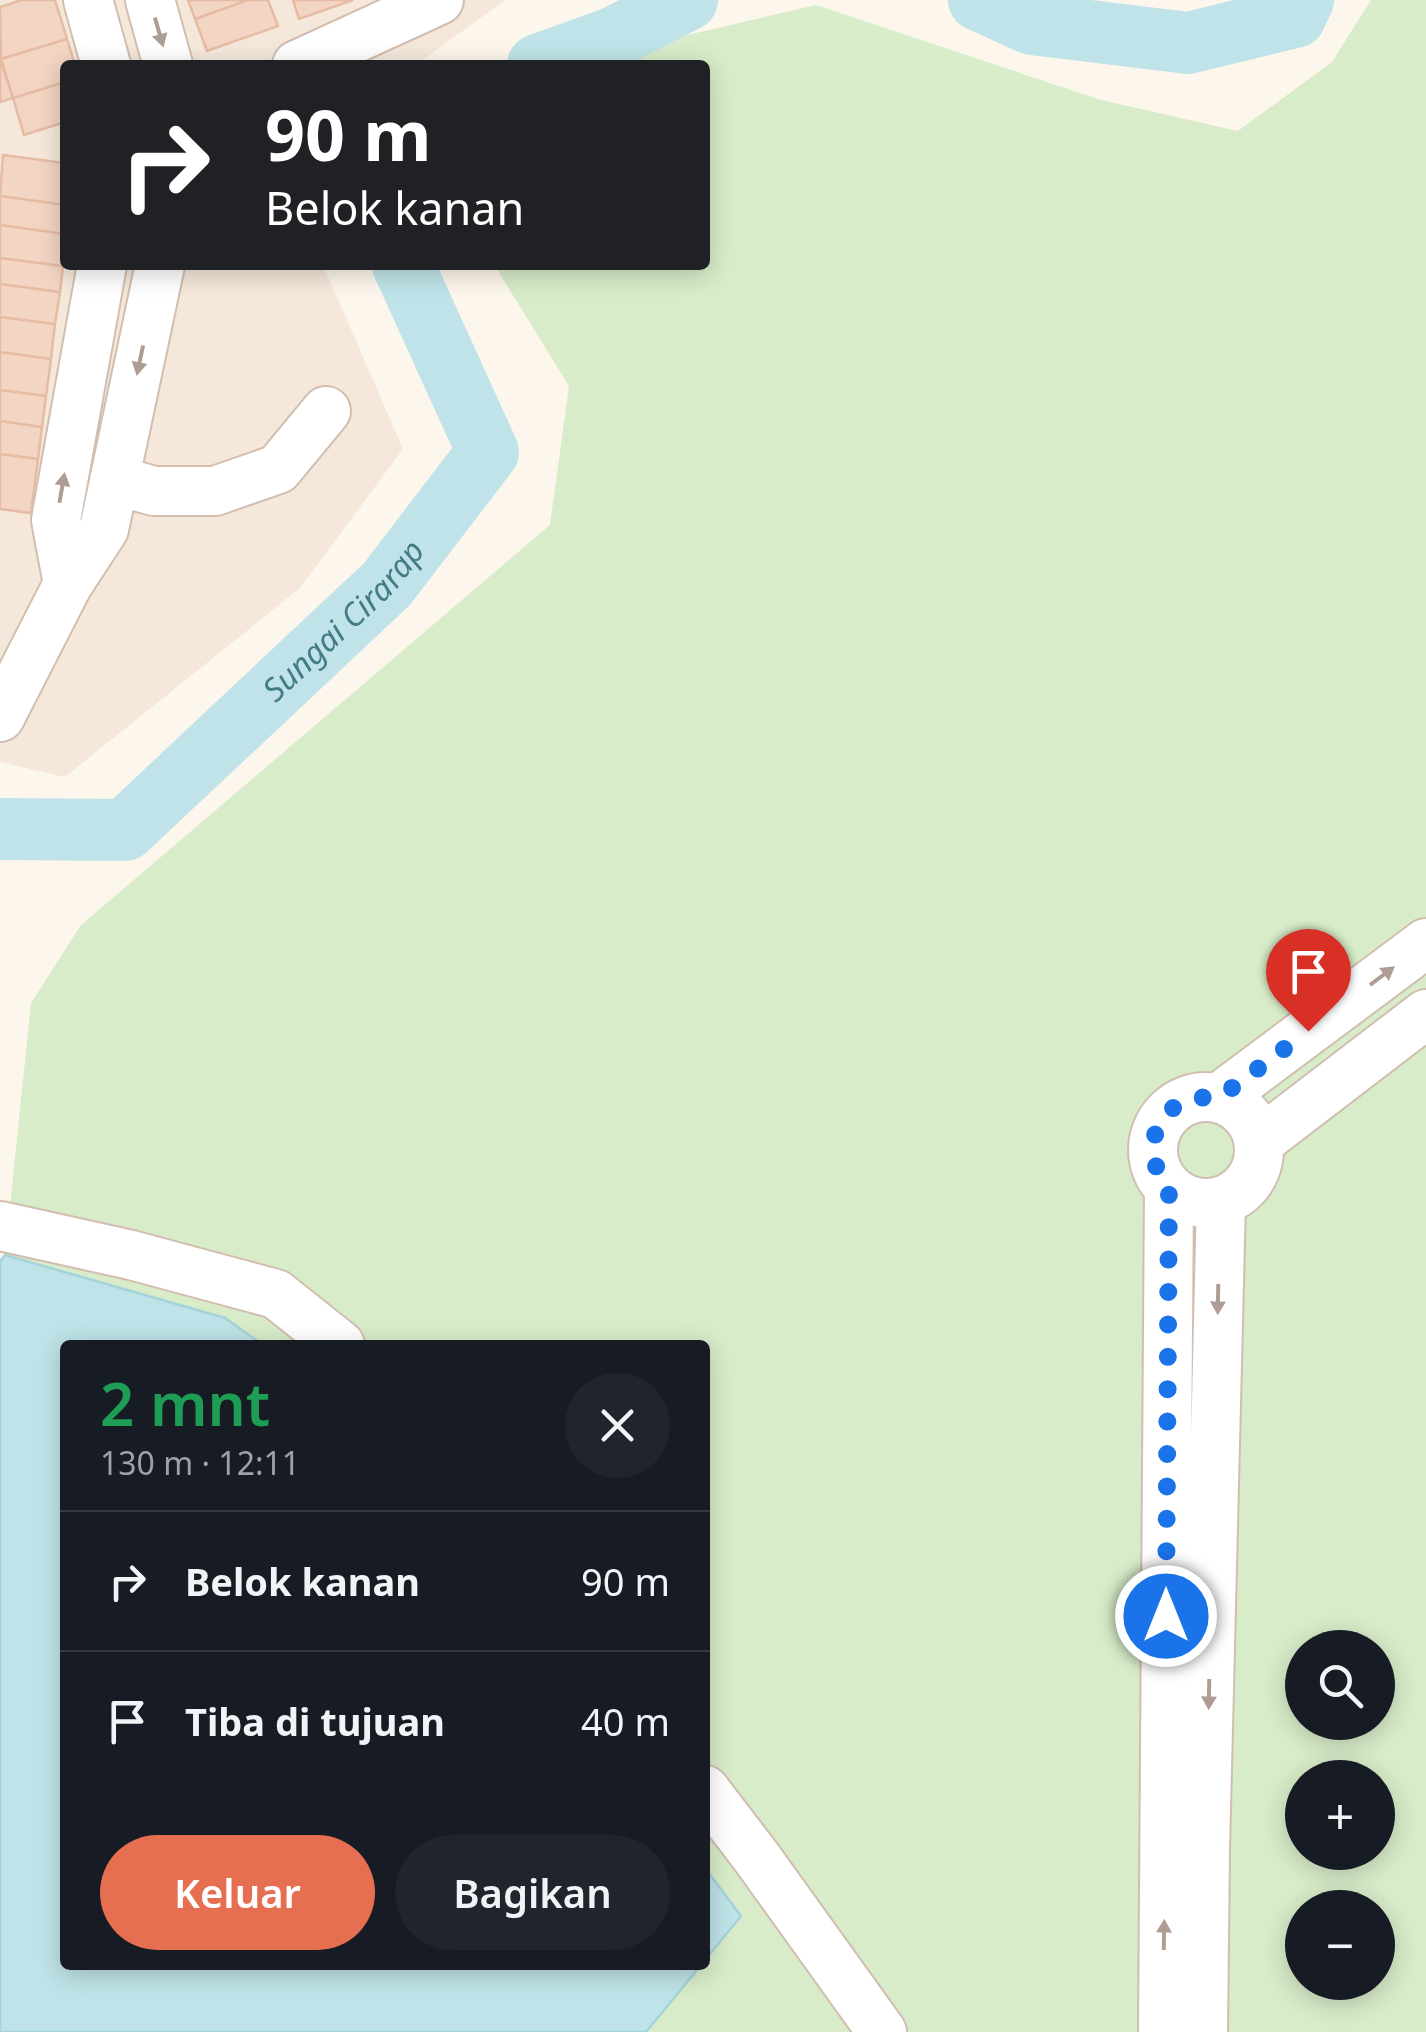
<!DOCTYPE html>
<html lang="id">
<head>
<meta charset="utf-8">
<style>
  body { margin:0; font-family:"Noto Sans",sans-serif; background:#20242c; color:#f1f3f6; height:100vh; display:flex; flex-direction:column; font-size:38px; white-space:nowrap }
  * { box-sizing:border-box; margin:0 }
  p { font-size:32px; color:#9ea1a6 }
  .icon { flex:none; width:55px; height:55px; fill:none; stroke:currentColor; stroke-width:2; stroke-linecap:round; stroke-linejoin:round }
  .map { position:relative; flex:1; overflow:hidden }
  .details { position:absolute; left:60px; top:1340px; width:650px; height:630px; display:flex; flex-direction:column; background:#171b24; border-radius:10px; box-shadow:0 5px 25px #0003 }
  .details>* { flex:none }
  .top-card { position:absolute; left:60px; top:60px; width:650px; height:210px; border-radius:10px; box-shadow:0 5px 25px #0003; background:#202124; color:#fff; overflow:hidden }
  .buttons { position:absolute; left:1285px; top:1630px; display:grid; gap:20px }
  .buttons a { display:grid; place-items:center; width:110px; height:110px; border-radius:50%; background:#171b24; box-shadow:0 5px 25px #0003; font-size:50px }
  .pin { position:absolute; display:grid; place-items:center; width:85px; height:85px; color:#fff; margin:-102px -42px; border-radius:50% 50% 50% 0; rotate:-45deg; box-shadow:0 0 10px #0007 }
  .pin .icon { rotate:45deg }
  .me { position:absolute; width:110px; margin:-55px; rotate:0deg; stroke-linejoin:round; filter:drop-shadow(0 0 8px #0008) }
  .turn { display:flex; align-items:center; gap:35px; height:210px; padding:0 40px; font-size:45px }
  .turn .icon { width:130px; height:130px; stroke-width:2.5 }
  .turn b { display:block; font-size:70px; line-height:85px }
  .round { display:grid; place-items:center; flex:none; width:105px; height:105px; border-radius:52px; background:#20242c }
  .summary { display:flex; align-items:center; justify-content:space-between; height:170px; padding:0 40px }
  h1 { font-size:60px; font-weight:600; line-height:75px; color:#1e9e55 }
  .primary-button { display:flex; gap:20px; margin-top:auto; padding:20px 40px }
  .primary-button a { flex:1; height:115px; border-radius:60px; background:#e76f51; color:#fff; font-size:40px; font-weight:600; line-height:115px; text-align:center }
  .primary-button a+a { background:#20242c; color:#f1f3f6 }
  ul { padding:0; list-style:none }
  li { display:flex; align-items:center; gap:30px; height:140px; padding:0 40px; border-top:2px solid #363941 }
  li div { flex:1 }
  li b { display:block; font-size:38px }
  li em { font-style:normal }
  .map>svg:first-child { display:block }
  .residential { fill:#f5e8da }
  .green { fill:#d8ecc9; fill-rule:evenodd }
  .water { fill:#bfe3e8; stroke:#a5d3da; stroke-width:2.5 }
  .lines { fill:none; stroke-linecap:round; stroke-linejoin:round }
  .river { stroke:#bfe3e8; stroke-width:62 }
  .building { fill:#f3d5c3; stroke:#e6bba3; stroke-width:2.5 }
  .minor-casing { stroke:#d1beb0; stroke-width:52 }
  .minor { stroke:#fff; stroke-width:48 }
  .oneway { fill:#af9d94 }
  .route { stroke:#1a73e8; stroke-width:18; stroke-dasharray:0 32.4 }
  .labels { text-anchor:middle; stroke-width:8; stroke-linejoin:round; paint-order:stroke }
  .water-label { font-size:32px; font-style:italic; fill:#437c86; stroke:#fffaf3 }
</style>
</head>
<body>
<div class="map">
<svg width="1426" height="2032" viewBox="0 0 1426 2032">
  <rect width="100%" height="100%" fill="#fdf6ec"/>
  <path class="residential" d="M0,0H505L416,65H65V265H323L403,449L300,588L65,777L0,762Z"/>
  <path class="green" d="M1371,0H1426V2032H646L701,1965H705V1960L741,1916L705,1868V1345H263L225,1318L5,1255L31,1003L81,925L550,525L569,386L501,276L496,265H705V65H631L666,40L816,5L1101,100L1238,131L1332,62ZM1302,1648H1378V1722H1302ZM1302,1778H1378V1852H1302ZM1302,1908H1378V1982H1302Z"/>
  <path class="water" d="M5,1255L225,1318L263,1345H65V1965H701L646,2032H0V1262Z
    M705,1868L741,1916L705,1960Z"/>
  <g class="lines">
    <g class="river">
      <path d="M979,0L1032,24L1188,43L1295,17L1303,0"/>
      <path d="M538,65L613,38L687,0"/>
      <path id="s1" d="M0,829L125,830L387,584L488,452L403,265"/>
    </g>
  </g>
  <path class="building" d="M22,0H55L67,39L1,59L0,7Z
    M188,0H248L195,19Z
    M248,0H268L278,26L207,51L195,19Z
    M293,0H353L299,19Z
    M67,39L75,65H65V82L13,98L1,59Z
    M0,59L13,98L0,102Z
    M65,82V122L24,135L13,98Z
    M3,155L65,163V205L0,196Z
    M0,196L65,205V234L0,225Z
    M0,225L65,234L63,266L0,258Z
    M0,258L63,266L60,292L0,284Z
    M0,284L60,292L55,324L0,317Z
    M0,317L55,324L51,359L0,352Z
    M0,352L51,359L46,396L0,390Z
    M0,390L46,396L42,427L0,421Z
    M0,421L42,427L38,459L0,454Z
    M0,454L38,459L31,513L0,509Z"/>
  <g class="lines">
    <defs>
      <path id="minor" d="M88,0L106,65
        M150,0L168,65
        M297,65L439,0
        M114,480L154,491H215L278,469L326,411
        M68,584L56,520L102,265
        M0,717L68,584L104,529L160,265
        M1220,1097L1426,943
        M1153 1150a53 53 0 1 1 106 0a53 53 0 1 1-106 0Z
        M1259,1142L1426,1014
        M0,1226L131,1255L276,1294L340,1345
        M705,1790L757,1858L882,2032
        M1163,2032L1169,1188
        M1203,2032L1205,1850L1221,1201"/>
    </defs>
    <use href="#minor" class="minor-casing"/>
    <use href="#minor" class="minor"/>
  </g>
  <defs><path id="oneway-solid" d="M-6-.8H1V-3.2L6.5 0L1 3.2V.8H-6Z" transform="scale(2.5)"/></defs>
  <g class="oneway">
    <use href="#oneway-solid" transform="translate(159 32) rotate(74)"/>
    <use href="#oneway-solid" transform="translate(140 360) rotate(102)"/>
    <use href="#oneway-solid" transform="translate(62 488) rotate(-80)"/>
    <use href="#oneway-solid" transform="translate(1382 976) rotate(-37)"/>
    <use href="#oneway-solid" transform="translate(1218 1299) rotate(91)"/>
    <use href="#oneway-solid" transform="translate(1209 1694) rotate(91)"/>
    <use href="#oneway-solid" transform="translate(1164 1935) rotate(-89)"/>
  </g>
  <g class="lines">
    <path class="route" d="M1166,1616L1169,1188L1158,1173L1153,1155L1154,1137L1162,1120L1175,1106L1191,1098L1220,1097L1308,1031"/>
  </g>
  <g class="labels">
    <g class="water-label">
      <text dy="11" stroke="none"><textPath href="#s1" startOffset="428">Sungai Cirarap</textPath></text>
    </g>
  </g>
</svg>
<div class="buttons">
<a><svg class="icon" aria-label="search" viewBox="0 0 24 24"><circle cx="10" cy="10" r="6"/><path d="M15 15l6 6"/></svg></a>
<a>+</a>
<a>−</a>
</div>
<div class="pin" style="left:1308px;top:1031px;background:#d93025"><svg class="icon" aria-label="arrive" viewBox="0 0 24 24"><path d="M6 21V4h12l-3 4 3 4H6"/></svg></div>
<svg class="me" style="left:1166px;top:1616px" viewBox="-20 -20 40 40"><circle r="17" fill="#1a73e8" stroke="#fff" stroke-width="3"/><path d="M0-11L8 9 0 5-8 9z" fill="#fff"/></svg>
<div class="top-card">
<div class="turn"><svg class="icon" aria-label="right" viewBox="0 0 24 24"><path d="M7 20v-9h11M14 6l5 5-5 5"/></svg><div><b>90 m</b>Belok kanan</div></div>
</div>
<section class="details">
<div class="summary"><div><h1>2 mnt</h1><p>130 m · 12:11</p></div><a class="round"><svg class="icon" aria-label="close" viewBox="0 0 24 24"><path d="M6 6l12 12M18 6L6 18"/></svg></a></div>
<ul>
<li><svg class="icon" aria-label="right" viewBox="0 0 24 24"><path d="M7 20v-9h11M14 6l5 5-5 5"/></svg><div><b>Belok kanan</b></div><em>90 m</em></li>
<li><svg class="icon" aria-label="arrive" viewBox="0 0 24 24"><path d="M6 21V4h12l-3 4 3 4H6"/></svg><div><b>Tiba di tujuan</b></div><em>40 m</em></li>
</ul>
<div class="primary-button"><a>Keluar</a><a>Bagikan</a></div>
</section>
</div>
</body>
</html>
